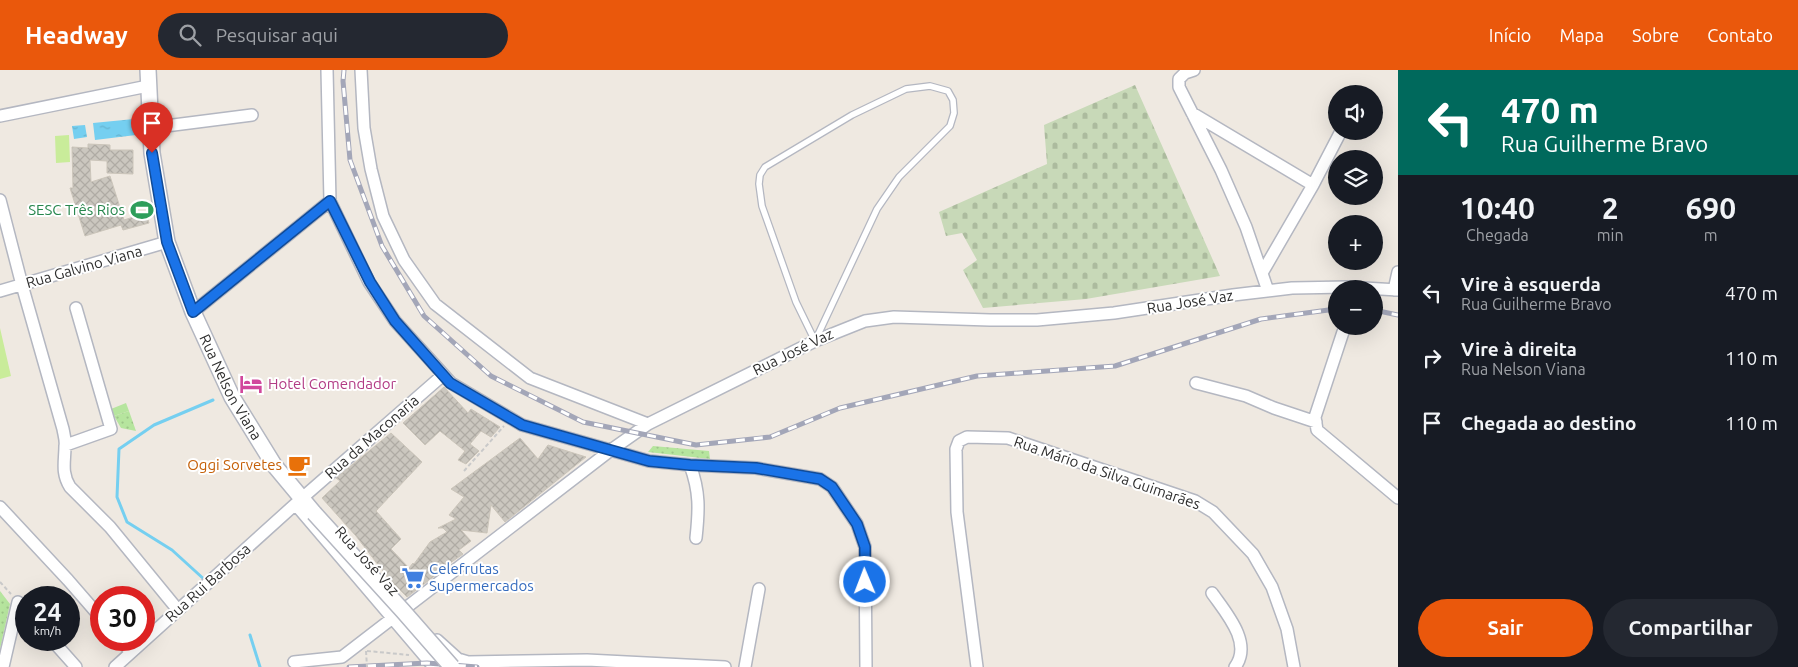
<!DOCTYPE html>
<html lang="pt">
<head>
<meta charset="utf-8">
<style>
  body { margin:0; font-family:Ubuntu,sans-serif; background:#242831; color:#f1f3f6; height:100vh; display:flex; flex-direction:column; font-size:19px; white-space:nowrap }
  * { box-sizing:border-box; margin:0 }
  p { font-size:16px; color:#9ea1a6 }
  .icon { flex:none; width:28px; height:28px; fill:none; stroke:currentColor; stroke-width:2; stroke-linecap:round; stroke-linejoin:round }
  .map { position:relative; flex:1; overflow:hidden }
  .side { display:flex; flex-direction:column; background:#171b24; width:400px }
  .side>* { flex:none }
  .top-card { background:#00695c; color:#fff; overflow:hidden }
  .buttons { position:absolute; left:1328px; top:15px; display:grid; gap:10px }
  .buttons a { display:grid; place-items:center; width:55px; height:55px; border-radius:50%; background:#171b24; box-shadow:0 5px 20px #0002; font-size:25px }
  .speed { position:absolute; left:15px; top:516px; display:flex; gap:10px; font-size:25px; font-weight:700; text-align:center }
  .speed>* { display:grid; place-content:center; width:65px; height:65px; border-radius:50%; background:#171b24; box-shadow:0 5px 20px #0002; line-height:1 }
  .speed small { font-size:12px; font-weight:400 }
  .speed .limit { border:8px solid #d22; background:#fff; color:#111 }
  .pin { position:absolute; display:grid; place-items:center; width:42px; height:42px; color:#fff; margin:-51px -21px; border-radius:50% 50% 50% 0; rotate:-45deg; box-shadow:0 0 5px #0007 }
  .pin .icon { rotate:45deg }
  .me { position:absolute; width:55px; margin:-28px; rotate:359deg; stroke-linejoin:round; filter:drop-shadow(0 0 4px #0008) }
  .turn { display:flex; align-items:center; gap:18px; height:105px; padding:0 20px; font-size:22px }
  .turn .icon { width:65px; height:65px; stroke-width:2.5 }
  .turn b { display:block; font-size:35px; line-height:42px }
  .eta { display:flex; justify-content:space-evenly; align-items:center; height:85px; text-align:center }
  .eta b { font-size:30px; font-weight:700; line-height:35px }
  .action { display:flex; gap:10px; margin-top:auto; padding:10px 20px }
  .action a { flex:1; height:58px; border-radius:30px; background:#ea580c; color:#fff; font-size:20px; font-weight:700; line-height:58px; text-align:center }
  .action a+a { background:#242831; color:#f1f3f6 }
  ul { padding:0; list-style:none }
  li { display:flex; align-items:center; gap:15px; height:65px; padding:0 20px }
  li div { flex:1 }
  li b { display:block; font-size:19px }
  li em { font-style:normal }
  header { display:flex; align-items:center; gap:30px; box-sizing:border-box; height:70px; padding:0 25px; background:#ea580c; color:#fff }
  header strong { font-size:24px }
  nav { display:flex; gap:28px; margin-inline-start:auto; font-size:18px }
  .search { width:350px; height:45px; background:#242831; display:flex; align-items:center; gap:12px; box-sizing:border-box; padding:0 18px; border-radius:28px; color:#9ea1a6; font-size:19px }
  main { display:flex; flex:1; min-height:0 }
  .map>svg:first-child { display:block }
  .grass { fill:#b6e59e }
  .cemetery { fill:url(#cemetery-stones) }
  .park { fill:url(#park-dots) }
  .pitch { fill:#c9ec9a }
  .water { fill:url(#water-ripples) }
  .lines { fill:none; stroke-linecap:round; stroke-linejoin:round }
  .stream { stroke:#75cff0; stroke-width:3 }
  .building { fill:url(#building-cross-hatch); stroke:#cbc5ba }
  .lane-casing { stroke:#b4b7c1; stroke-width:8 }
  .street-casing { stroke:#b4b7c1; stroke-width:14 }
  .secondary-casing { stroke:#b4b7c1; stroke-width:18 }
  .path { stroke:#c9c9c9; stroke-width:2; stroke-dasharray:4 2.5; stroke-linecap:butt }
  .lane { stroke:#fff; stroke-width:5.5 }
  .street { stroke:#fff; stroke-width:11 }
  .secondary { stroke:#fff; stroke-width:15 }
  .rail-casing { stroke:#a3a6b8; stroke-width:5 }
  .rail { stroke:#fff; stroke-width:3; stroke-dasharray:9; stroke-linecap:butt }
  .secondary-bridge-casing { stroke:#b4b7c1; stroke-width:18; stroke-linecap:butt }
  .path-bridge { stroke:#c9c9c9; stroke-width:2; stroke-dasharray:4 2.5; stroke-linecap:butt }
  .secondary-bridge { stroke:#fff; stroke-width:15 }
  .route-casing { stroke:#114b97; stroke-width:12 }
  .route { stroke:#1a73e8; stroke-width:9 }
  .labels { text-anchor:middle; stroke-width:4; stroke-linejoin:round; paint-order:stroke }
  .leisure-label { font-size:15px; fill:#27864d; stroke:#fff; text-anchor:end }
  .street-label { font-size:15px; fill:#2e2e2e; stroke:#fff }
  .hotel-label { font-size:15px; fill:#b23c85; stroke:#fff; text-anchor:start }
  .food-label { font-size:15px; fill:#c56008; stroke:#fff; text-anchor:end }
  .shop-label { font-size:15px; fill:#366cbe; stroke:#fff; text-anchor:start }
</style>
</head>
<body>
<header>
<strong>Headway</strong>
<div class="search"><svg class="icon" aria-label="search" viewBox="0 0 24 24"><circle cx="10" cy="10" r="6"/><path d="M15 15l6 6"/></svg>Pesquisar aqui</div>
<nav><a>Início</a><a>Mapa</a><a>Sobre</a><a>Contato</a></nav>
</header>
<main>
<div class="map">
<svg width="1398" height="597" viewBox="0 0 1398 597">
  <defs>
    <pattern id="cemetery-stones" width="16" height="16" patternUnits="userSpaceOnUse" patternTransform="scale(1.25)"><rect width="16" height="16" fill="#c8d9b8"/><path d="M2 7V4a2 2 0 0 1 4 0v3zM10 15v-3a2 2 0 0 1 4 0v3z" fill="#acbb9e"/></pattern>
    <pattern id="park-dots" width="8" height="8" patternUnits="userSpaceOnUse" patternTransform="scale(1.25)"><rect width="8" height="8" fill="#b6e59e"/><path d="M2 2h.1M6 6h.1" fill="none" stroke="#9dc588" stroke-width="1.8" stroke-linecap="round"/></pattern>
    <pattern id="water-ripples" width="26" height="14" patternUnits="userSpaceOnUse" patternTransform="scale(1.25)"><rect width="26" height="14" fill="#75cff0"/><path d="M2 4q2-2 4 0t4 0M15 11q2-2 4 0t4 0" fill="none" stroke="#66b2ce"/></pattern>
    <pattern id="building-cross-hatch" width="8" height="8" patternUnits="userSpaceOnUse" patternTransform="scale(1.25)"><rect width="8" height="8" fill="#cbc7bf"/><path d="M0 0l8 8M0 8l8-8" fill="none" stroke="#afaba4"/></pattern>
  </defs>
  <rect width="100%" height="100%" fill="#efe9e1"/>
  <path class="grass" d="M126,333L129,341L114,346L111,339Z"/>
  <path class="cemetery" d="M1135,15L1220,206L1086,229L983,238L963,200L977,190L962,163L946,166L939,142L1047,94L1044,55Z"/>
  <path class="park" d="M129,341L136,361L121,358L114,346Z
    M653,376L709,381L710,389L648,382Z
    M0,521L10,534L0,579Z"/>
  <path class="pitch" d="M69,65L70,92L56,93L55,66Z
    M0,258L11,306L0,309Z"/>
  <path class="water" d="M134,49L136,65L95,70L93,53Z
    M85,55L87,67L74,69L72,56Z"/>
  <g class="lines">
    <path class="stream" d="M206,511L172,480L127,452L117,427L119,379L154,355L213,330
      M250,565L260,597"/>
  </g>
  <path class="building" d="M88,74L110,75V80H133V104L107,103V91L90,90L91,112L110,106L124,150L146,143L149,153L123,160L121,155L85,166L70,118H73L72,77L88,78Z
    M444,317L468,343L471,339L500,357L491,367L481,361L470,374L479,381L466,394L458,390L465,381L440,361L425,375L403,353Z
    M391,363L422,392L376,441L401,469L391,479L409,498L413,493L414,494L430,472L447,462L443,458H438L456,449L449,445L464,427L451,419L520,368L538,389L548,375L586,387L505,452L491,435L487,463L461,460L471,471L459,480L463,484L440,500L441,501L407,527L389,509L356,466L322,428L340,411L336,408Z"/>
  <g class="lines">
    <defs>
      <path id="lane" d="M930,16L948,21L953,30L954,43L950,56L899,107L877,139L815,271L796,232L762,136L759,114L760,105L765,97L852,45L906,19Z"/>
      <path id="street" d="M327,0L330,131L369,212L395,251L451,313L522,355L649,391L690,395L756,398L820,409L832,417L857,454L865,477L866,597
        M361,0L364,58L371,99L383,146L404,190L435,234L530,308L648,354
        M1194,0L1185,3L1179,9V17L1221,100L1246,157L1268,221
        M1192,43L1313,115
        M0,46L148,16
        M150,58L252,45
        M0,130L22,215L63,359C64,365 66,371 65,376C65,391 61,403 70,417L110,457L178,540
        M1262,203L1313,115L1340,63
        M1394,220L1398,202
        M0,221L167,172
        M193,242L330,131
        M1343,262L1315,347L1317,360L1398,428
        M1196,313L1246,326L1274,338L1316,352
        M66,375L111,359L76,238
        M690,395C700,422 699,440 696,468
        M296,435L434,597
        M0,437L68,510L101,548
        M1212,523C1226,543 1253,573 1235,597
        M52,570L76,597
        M120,570L131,582
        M437,570L458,589L468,592L587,590L725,597
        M294,592L342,587L611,380L648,354L815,271L865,251L894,247L990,250H1037L1114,243L1233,225L1292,218L1347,217L1398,220
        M3,597L18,532
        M115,597L301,429L443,305
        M745,597L759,519
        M977,597L957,442L956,379L959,371L967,367L1008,368L1195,431L1213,442L1253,484L1272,517L1287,559L1294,597"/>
      <g id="secondary">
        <path id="s1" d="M148,0L152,83L167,172L193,242L232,327L274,395L314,443"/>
      </g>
    </defs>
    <use href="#lane" class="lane-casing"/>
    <use href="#street" class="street-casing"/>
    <use href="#secondary" class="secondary-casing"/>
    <path class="path" d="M464,401L504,356
      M0,512L11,524
      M367,581L409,585"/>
    <use href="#lane" class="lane"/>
    <use href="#street" class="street"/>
    <use href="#secondary" class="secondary"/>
    <defs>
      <path id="rail" d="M344,0L343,11L350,90L382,176L424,246L491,306L583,352L696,375L770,367L840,338L977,306L1115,296L1261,249L1336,239
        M1374,240L1398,245
        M349,597L427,593L477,597"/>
    </defs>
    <use href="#rail" class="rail-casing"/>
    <use href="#rail" class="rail"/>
    <defs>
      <path id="secondary-bridge" d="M314,443L403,541L452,597"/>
    </defs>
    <use href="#secondary-bridge" class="secondary-bridge-casing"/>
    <path class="path-bridge" d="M366,581L367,597"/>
    <use href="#secondary-bridge" class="secondary-bridge"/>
  </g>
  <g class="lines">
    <defs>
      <path id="route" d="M152,83L167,172L193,242L330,131L370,212L395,251L450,313L522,355L649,391L690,395L756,398L820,409L832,417L857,454L865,477V512"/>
    </defs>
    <use href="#route" class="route-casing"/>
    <use href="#route" class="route"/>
  </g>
  <defs>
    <symbol id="stadium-bare" viewBox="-9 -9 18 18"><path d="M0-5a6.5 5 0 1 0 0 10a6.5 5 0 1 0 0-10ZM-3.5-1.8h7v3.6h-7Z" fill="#2e9e5b" stroke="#fff" stroke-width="2.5" paint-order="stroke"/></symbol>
    <symbol id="hotel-bare" viewBox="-9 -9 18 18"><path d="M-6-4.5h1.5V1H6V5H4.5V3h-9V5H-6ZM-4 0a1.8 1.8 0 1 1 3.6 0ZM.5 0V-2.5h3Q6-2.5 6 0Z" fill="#d1479c" stroke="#fff" stroke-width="2.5" paint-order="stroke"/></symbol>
    <symbol id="cafe-bare" viewBox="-9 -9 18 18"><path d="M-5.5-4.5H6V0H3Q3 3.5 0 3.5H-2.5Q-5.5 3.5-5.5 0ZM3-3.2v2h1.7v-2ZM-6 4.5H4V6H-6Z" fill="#e8710a" stroke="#fff" stroke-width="2.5" paint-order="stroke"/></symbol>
    <symbol id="supermarket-bare" viewBox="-9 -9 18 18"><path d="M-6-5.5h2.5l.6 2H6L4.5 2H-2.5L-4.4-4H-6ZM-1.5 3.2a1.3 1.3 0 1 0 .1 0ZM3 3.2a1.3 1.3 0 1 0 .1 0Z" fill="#3f7fe0" stroke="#fff" stroke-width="2.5" paint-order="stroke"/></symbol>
  </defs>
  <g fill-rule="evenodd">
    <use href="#stadium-bare" x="126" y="124" width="32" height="32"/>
    <use href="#hotel-bare" x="235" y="298" width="32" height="32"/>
    <use href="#cafe-bare" x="283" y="379" width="32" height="32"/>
    <use href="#supermarket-bare" x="397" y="492" width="32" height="32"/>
  </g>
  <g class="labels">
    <g class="leisure-label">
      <text x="125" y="145">SESC Três Rios</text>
    </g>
    <g class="street-label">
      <text transform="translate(84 197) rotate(-16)" y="5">Rua Galvino Viana</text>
      <text transform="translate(1190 232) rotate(-9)" y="5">Rua José Vaz</text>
      <text transform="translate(793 282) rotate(-26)" y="5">Rua José Vaz</text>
      <text dy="5" stroke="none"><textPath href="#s1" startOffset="332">Rua Nelson Viana</textPath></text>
      <text transform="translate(372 367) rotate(-41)" y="5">Rua da Maconaria</text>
      <text transform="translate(1107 403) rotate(19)" y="5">Rua Mário da Silva Guimarães</text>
      <text transform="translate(367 491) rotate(48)" y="5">Rua José Vaz</text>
      <text transform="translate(208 513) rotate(-42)" y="5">Rua Rui Barbosa</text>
    </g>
    <g class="hotel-label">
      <text x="268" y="319">Hotel Comendador</text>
    </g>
    <g class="food-label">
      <text x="282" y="400">Oggi Sorvetes</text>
    </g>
    <g class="shop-label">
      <text x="429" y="504">Celefrutas<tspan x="429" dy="17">Supermercados</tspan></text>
    </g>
  </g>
</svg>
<div class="buttons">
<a><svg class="icon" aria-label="sound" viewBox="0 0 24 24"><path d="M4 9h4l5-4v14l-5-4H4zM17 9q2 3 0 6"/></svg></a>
<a><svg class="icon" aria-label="layers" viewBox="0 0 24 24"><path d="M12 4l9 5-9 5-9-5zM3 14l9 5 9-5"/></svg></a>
<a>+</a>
<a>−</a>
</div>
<div class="speed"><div>24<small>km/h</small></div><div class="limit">30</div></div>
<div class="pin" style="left:152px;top:83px;background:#d93025"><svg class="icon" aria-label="arrive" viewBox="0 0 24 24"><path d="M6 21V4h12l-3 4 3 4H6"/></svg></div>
<svg class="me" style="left:865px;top:512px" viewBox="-20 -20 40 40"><circle r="17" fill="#1a73e8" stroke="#fff" stroke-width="3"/><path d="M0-11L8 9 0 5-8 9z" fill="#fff"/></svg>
</div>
<section class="side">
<div class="top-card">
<div class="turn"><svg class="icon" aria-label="left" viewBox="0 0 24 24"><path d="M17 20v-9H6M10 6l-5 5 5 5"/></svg><div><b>470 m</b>Rua Guilherme Bravo</div></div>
</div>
<div class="eta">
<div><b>10:40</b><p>Chegada</p></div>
<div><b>2</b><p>min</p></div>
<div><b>690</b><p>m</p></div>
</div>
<ul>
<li><svg class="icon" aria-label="left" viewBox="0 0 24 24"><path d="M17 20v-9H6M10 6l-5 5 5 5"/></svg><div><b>Vire à esquerda</b><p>Rua Guilherme Bravo</p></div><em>470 m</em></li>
<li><svg class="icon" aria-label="right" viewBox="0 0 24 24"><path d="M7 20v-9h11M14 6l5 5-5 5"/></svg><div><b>Vire à direita</b><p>Rua Nelson Viana</p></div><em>110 m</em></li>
<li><svg class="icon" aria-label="arrive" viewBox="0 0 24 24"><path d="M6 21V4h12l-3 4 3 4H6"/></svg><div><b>Chegada ao destino</b></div><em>110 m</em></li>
</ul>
<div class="action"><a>Sair</a><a>Compartilhar</a></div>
</section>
</main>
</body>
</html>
